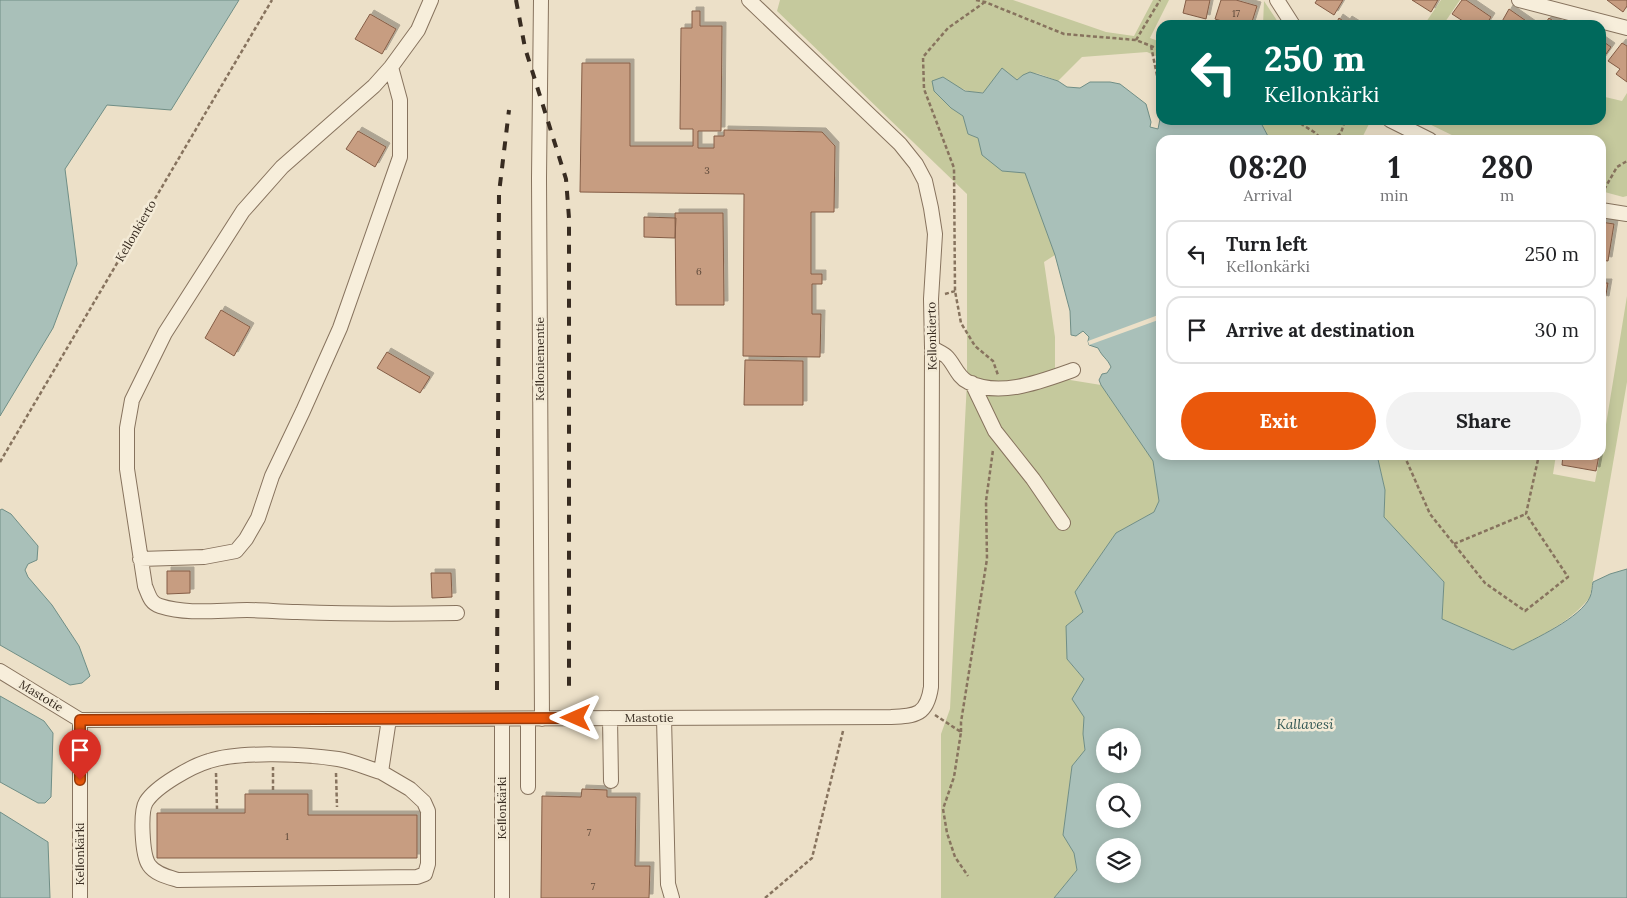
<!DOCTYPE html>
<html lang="en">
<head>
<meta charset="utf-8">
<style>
  body { margin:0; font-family:Lora,serif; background:#f2f2f2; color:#202124; height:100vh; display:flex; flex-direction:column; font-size:19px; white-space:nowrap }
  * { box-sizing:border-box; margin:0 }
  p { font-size:16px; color:#757577 }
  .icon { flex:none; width:28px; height:28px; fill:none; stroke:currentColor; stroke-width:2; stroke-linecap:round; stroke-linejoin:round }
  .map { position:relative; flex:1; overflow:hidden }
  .details { position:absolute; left:1156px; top:135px; width:450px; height:325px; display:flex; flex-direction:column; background:#fff; border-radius:15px; box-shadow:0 2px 12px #0003 }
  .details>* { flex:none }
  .banner { position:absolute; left:1156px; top:20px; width:450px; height:105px; border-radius:15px; box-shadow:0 2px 12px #0003; background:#00695c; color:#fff; overflow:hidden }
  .controls { position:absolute; left:1096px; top:728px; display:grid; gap:10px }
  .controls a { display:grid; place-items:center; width:45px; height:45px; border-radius:50%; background:#fff; box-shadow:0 2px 12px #0003; font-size:25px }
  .pin { position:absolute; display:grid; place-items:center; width:42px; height:42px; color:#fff; margin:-51px -21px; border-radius:50% 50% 50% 0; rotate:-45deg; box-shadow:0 0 5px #0007 }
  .pin .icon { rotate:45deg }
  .me { position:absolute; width:55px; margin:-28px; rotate:270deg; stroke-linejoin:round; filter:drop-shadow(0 0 4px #0008) }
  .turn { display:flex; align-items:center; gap:18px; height:105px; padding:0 25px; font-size:22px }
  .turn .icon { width:65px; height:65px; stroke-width:2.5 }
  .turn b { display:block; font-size:35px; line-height:42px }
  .eta { display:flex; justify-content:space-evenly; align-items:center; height:85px; text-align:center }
  .eta b { font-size:30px; font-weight:700; line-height:35px }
  .cta { display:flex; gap:10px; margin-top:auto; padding:10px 25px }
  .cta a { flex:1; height:58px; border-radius:30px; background:#ea580c; color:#fff; font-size:20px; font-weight:700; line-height:58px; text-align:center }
  .cta a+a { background:#f2f2f2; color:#202124 }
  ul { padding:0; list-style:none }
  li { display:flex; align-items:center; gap:15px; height:68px; margin:0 10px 8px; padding:0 15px; border:2px solid #e0e0e0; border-radius:15px }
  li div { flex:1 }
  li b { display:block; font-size:19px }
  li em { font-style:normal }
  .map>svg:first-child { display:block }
  .green { fill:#c5c99d }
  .water { fill:#a9c0b9; stroke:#708e86; fill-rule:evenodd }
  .pier { fill:#ece0c8 }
  .building { fill:#c79d81; stroke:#845d46; filter:url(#shadow) }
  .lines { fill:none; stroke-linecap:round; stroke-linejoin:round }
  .minor-casing { stroke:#87735e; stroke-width:16 }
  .path { stroke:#87735e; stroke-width:2.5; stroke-dasharray:4 2.5; stroke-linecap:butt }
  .minor { stroke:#f7eedb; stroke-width:14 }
  .rail { stroke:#382c21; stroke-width:4; stroke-dasharray:9 9; stroke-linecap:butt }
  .route-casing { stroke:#983908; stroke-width:12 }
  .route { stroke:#ea580c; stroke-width:9 }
  .labels { text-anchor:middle; stroke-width:5; stroke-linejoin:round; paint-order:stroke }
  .number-label { font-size:10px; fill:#5c4839 }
  .street-label { font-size:12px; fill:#382c21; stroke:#f4ebd7 }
  .water-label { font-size:14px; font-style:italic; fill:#315754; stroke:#f4ebd7 }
</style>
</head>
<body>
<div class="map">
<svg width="1627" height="898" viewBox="0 0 1627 898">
  <defs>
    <filter id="shadow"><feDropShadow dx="4" dy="-4" stdDeviation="0" flood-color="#0004"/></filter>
  </defs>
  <rect width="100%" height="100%" fill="#ece0c8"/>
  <path class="green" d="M780,0H1013L1106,32L1134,36L1153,0H1169L1150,38L1161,42V82L1156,56L1147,52L1082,57L1058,81C1050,78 1040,73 1032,73C1025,72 1020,78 1015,81C984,96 971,98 943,77L934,91L951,108L963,115L968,134L978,138L1002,171L1025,172L1055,255L1044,262L1055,337V368L1064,379L1101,385L1153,461L1159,501L1154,512L1116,533L1075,592L1084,612L1067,659L1084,679L1072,699L1084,717L1083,734L1085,751L1072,766L1063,835L1074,853L1077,870L1054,898H941V734L950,709L967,382V194L777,11Z
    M1441,0H1460L1443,25H1424Z
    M1264,1L1280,25H1263Z
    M1627,93V196L1623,197L1601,191V140H1462L1421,120H1601V96L1622,101Z
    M1244,120H1366L1370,122L1361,140H1270L1261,123H1248Z
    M1627,296V382L1590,597C1570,623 1541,635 1514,650L1442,619L1444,582L1384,517L1385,490L1377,455H1556L1553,474L1595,482L1600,455H1601Z"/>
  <path class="water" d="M0,0H239L171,110L107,105L65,169L77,264L53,328L0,416Z
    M1002,68L1017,80L1023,75L1030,72L1058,81L1067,87L1080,88L1090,82H1110L1120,84L1146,104L1151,122L1150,127L1158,129L1161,114V120H1244L1248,123H1261L1270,140H1161V455H1377L1385,490L1384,517L1444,582L1442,619L1513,650C1534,639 1581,618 1590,597C1592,593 1592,586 1593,582L1610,574L1627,569V898H1054L1077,870L1074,853L1063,835L1072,766L1085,750L1083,734L1084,717L1072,699L1084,679L1067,659L1066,626L1083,612L1075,592L1116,533L1154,512L1159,501L1153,461L1101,385L1099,380L1102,374L1107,373L1111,367C1107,358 1103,358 1098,348L1089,345L1088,341L1089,337L1083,331L1076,336L1071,335L1070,311L1055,255L1025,173L1002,171L982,155L978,138L968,134L963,116L951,108L934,91L932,81L943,77L965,91L983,93ZM1105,736H1132V764H1105ZM1105,791H1132V819H1105ZM1105,846H1132V874H1105Z
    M2,509L11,514L38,546L37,560L28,564L25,570L28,577L52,605L79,646L90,676L82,683L70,685L0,645V510Z
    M0,696L44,721L53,733L51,797L45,803H38L0,782Z
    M0,812L48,842L50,898H0Z"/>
  <path class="pier" d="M1161,314V319L1089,345L1088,341Z"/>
  <path class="building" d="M1186,0H1210L1206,19L1183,13Z
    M1221,0H1236L1257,6L1251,25H1235L1215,19Z
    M1317,0H1343L1334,15L1315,3Z
    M1412,0H1438L1431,12Z
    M1462,0H1466L1491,17L1486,25H1469L1452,14Z
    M1607,0H1627V6L1623,12Z
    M1509,9L1532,25H1500Z
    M692,11H700V26H722L721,131H698V148H714V136H724V130L822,132L835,146L834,212H811V274H822V284H812V314H821L820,357L743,356L744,194L580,192L582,63H630V146H693V129H680L681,28H692Z
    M370,14L396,29L382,54L355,39Z
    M1339,18L1346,23L1348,20L1356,25H1335Z
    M1549,18L1559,25H1544Z
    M1601,40L1611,47L1601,61Z
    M1622,43L1627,46V82L1616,74L1620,69L1608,61Z
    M358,131L386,147L375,167L346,149Z
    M675,213H723L724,305H676Z
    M644,217L676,218L675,238L644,237Z
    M1601,222L1614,224L1608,261L1601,260Z
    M1601,283H1608L1605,300L1601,299Z
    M221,310L250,327L234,356L205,338Z
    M387,352L430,377L420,393L377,368Z
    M745,360L803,361V405H744Z
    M1563,455H1599L1596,471L1562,465Z
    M167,571H190V593L167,594Z
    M431,573H451L452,597L432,598Z
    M582,789L607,790V797H636L635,866H650L649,898H541L542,796L581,797Z
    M245,794H308V815H417V858H157V813H245Z"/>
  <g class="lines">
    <defs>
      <path id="minor" d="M431,0L418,30L391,67L374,86L282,167L243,211L165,333L132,400L127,428V469L145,586C149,595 150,603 160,606C188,615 219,610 247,610C264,610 281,612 297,612C350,614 404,614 457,613
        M541,0L539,178L542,719
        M1277,0L1293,25
        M1519,0L1627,28
        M1390,120L1430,140
        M1601,210L1627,214
        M932,348C936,350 942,353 946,356C954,363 957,377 968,382C1000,398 1042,381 1073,370
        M972,383L995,431L1033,479L1063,523
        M140,559L204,557L236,551L246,539L258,518L272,476L303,411L340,328L400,157V100L391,67
        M0,671L80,720L891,717C916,716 927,715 931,687L932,348L931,299L935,234L931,208L925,181L916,164L900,144L749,0
        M610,718L611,781
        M664,718L668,884L672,898
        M502,719V898
        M528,719V787
        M80,720V898
        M381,772L410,789L424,802L428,811V864L425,874L417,877L178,880C168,877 155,874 149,865C142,855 140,812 146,802C156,786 192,766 209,761C240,751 305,754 338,759C352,761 367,768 381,772L389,719"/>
    </defs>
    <use href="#minor" class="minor-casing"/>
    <path class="path" d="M976,0L985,2L1064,34L1136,40L1161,50
      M985,2L948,28L923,57L924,89L954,168L955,291L961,323L975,346L993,361L998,375
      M1136,40L1160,0
      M1151,46L1161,95
      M1295,120L1314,132L1323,140
      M1332,140L1341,133L1345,120
      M1601,195L1617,167L1627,161
      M945,294L955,291
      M1404,455L1430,514L1485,583L1525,611L1568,577L1526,514L1539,455
      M0,462L272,0
      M1454,544L1526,514
      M935,715L961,732L954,777L943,809L947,833L955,857L968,876
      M961,732V722L987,559L986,501L993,450
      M216,773L217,809
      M336,773L337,807
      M273,790V767
      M765,898L812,858L843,731"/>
    <use href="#minor" class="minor"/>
    <path class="rail" d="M516,0L525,48L566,179L569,218V690
      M497,690L499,193L509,110"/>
  </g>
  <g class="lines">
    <defs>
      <path id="route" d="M80,780V720L576,718"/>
    </defs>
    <use href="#route" class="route-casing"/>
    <use href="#route" class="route"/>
  </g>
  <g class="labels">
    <g class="number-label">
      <text x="1236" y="17">17</text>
      <text x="707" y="174">3</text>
      <text x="699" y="275">6</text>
      <text x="589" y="836">7</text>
      <text x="287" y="840">1</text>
      <text x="593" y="890">7</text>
    </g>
    <g class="street-label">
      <text transform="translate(136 231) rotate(-60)" y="4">Kellonkierto</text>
      <text transform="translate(932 336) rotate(-91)" y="4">Kellonkierto</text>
      <text transform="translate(540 359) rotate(-90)" y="4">Kelloniementie</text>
      <text transform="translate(41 696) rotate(31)" y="4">Mastotie</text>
      <text x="649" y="722">Mastotie</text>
      <text transform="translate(502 808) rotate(-90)" y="4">Kellonkärki</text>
      <text transform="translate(80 854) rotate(-90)" y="4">Kellonkärki</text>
    </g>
    <g class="water-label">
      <text x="1305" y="729">Kallavesi</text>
    </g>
  </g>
</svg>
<div class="controls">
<a><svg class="icon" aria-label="sound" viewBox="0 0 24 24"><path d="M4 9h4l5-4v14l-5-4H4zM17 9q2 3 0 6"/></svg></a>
<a><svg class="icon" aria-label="search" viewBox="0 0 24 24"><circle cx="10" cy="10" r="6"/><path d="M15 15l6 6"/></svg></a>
<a><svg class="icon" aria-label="layers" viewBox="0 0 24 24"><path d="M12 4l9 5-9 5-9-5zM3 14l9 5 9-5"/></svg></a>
</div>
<div class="pin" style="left:80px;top:780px;background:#d93025"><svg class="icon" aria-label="arrive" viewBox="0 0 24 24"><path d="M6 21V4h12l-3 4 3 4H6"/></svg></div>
<svg class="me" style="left:576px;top:718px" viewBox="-20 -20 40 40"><path d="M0-17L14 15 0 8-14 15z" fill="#ea580c" stroke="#fff" stroke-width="4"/></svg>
<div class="banner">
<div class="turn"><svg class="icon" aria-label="left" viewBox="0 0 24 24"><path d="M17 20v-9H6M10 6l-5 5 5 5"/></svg><div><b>250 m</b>Kellonkärki</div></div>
</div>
<section class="details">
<div class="eta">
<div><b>08:20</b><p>Arrival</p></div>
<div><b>1</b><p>min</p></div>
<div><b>280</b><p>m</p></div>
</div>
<ul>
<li><svg class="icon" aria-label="left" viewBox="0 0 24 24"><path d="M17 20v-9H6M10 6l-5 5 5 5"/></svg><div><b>Turn left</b><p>Kellonkärki</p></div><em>250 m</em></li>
<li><svg class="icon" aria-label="arrive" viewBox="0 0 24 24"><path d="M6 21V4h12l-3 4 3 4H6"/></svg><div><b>Arrive at destination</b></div><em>30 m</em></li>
</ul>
<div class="cta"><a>Exit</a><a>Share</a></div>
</section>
</div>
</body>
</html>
